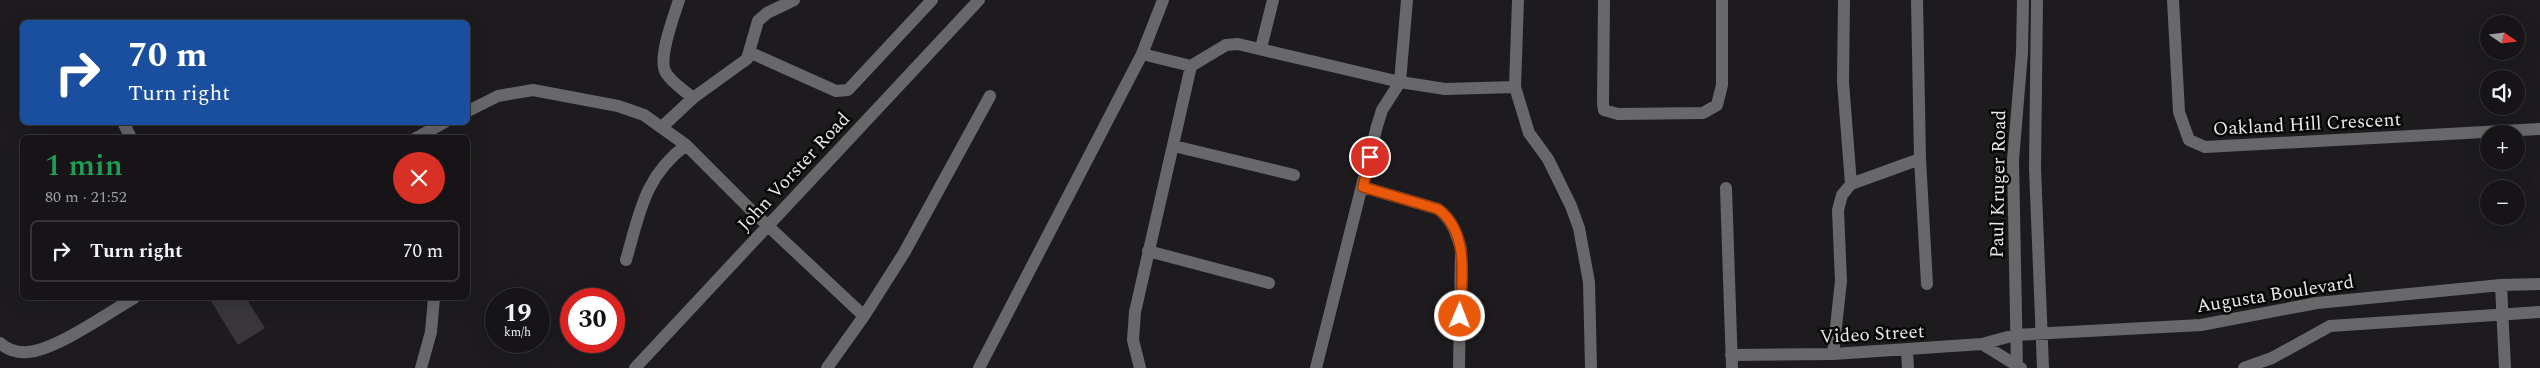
<!DOCTYPE html>
<html lang="en">
<head>
<meta charset="utf-8">
<style>
  body { margin:0; font-family:Spectral,serif; background:#232123; color:#f1f3f6; height:100vh; display:flex; flex-direction:column; font-size:19px; white-space:nowrap }
  * { box-sizing:border-box; margin:0 }
  p { font-size:16px; color:#9e9ea1 }
  .icon { flex:none; width:28px; height:28px; fill:none; stroke:currentColor; stroke-width:2; stroke-linecap:round; stroke-linejoin:round }
  .map { position:relative; flex:1; overflow:hidden }
  .sheet { position:absolute; left:20px; top:135px; width:450px; height:165px; display:flex; flex-direction:column; background:#161416; border-radius:8px; box-shadow:0 5px 20px #0002,0 0 0 1px #353335 }
  .sheet>* { flex:none }
  .banner { position:absolute; left:20px; top:20px; width:450px; height:105px; border-radius:8px; box-shadow:0 5px 20px #0002,0 0 0 1px #353335; background:#1a4fa0; color:#fff; overflow:hidden }
  .needle { width:32px; rotate:104deg }
  .controls { position:absolute; left:2480px; top:15px; display:grid; gap:10px }
  .controls a { display:grid; place-items:center; width:45px; height:45px; border-radius:50%; background:#161416; box-shadow:0 5px 20px #0002,0 0 0 1px #353335; font-size:25px }
  .speed { position:absolute; left:485px; top:288px; display:flex; gap:10px; font-size:25px; font-weight:700; text-align:center }
  .speed>* { display:grid; place-content:center; width:65px; height:65px; border-radius:50%; background:#161416; box-shadow:0 5px 20px #0002,0 0 0 1px #353335; line-height:1 }
  .speed small { font-size:12px; font-weight:400 }
  .speed .limit { border:8px solid #d22; background:#fff; color:#111 }
  .pin { position:absolute; display:grid; place-items:center; width:42px; height:42px; color:#fff; margin:-21px; border:2px solid #fff; border-radius:50%; box-shadow:0 1px 5px #0007 }
  .me { position:absolute; width:55px; margin:-28px; rotate:1deg; stroke-linejoin:round; filter:drop-shadow(0 0 4px #0008) }
  .turn { display:flex; align-items:center; gap:18px; height:105px; padding:0 25px; font-size:22px }
  .turn .icon { width:65px; height:65px; stroke-width:2.5 }
  .turn b { display:block; font-size:35px; line-height:42px }
  .round { display:grid; place-items:center; flex:none; width:52px; height:52px; border-radius:26px; background:#232123 }
  .headline { display:flex; align-items:center; justify-content:space-between; height:85px; padding:0 25px }
  h1 { font-size:30px; font-weight:600; line-height:38px; color:#1e9e55 }
  ul { padding:0; list-style:none }
  li { display:flex; align-items:center; gap:15px; height:62px; margin:0 10px 8px; padding:0 15px; border:2px solid #353335; border-radius:8px }
  li div { flex:1 }
  li b { display:block; font-size:19px }
  li em { font-style:normal }
  .map>svg:first-child { display:block }
  .building { fill:#39373a }
  .lines { fill:none; stroke-linecap:round; stroke-linejoin:round }
  .minor { stroke:#686769; stroke-width:12 }
  .route-casing { stroke:#983908; stroke-width:12 }
  .route { stroke:#ea580c; stroke-width:9 }
  .labels { text-anchor:middle; stroke-width:5; stroke-linejoin:round; paint-order:stroke }
  .street-label { font-size:19px; fill:#e9e8ea; stroke:#070607 }
</style>
</head>
<body>
<div class="map">
<svg width="2540" height="368" viewBox="0 0 2540 368">
  <rect width="100%" height="100%" fill="#1d1b1e"/>
  <path class="building" d="M209,298H246L265,328L238,345Z"/>
  <g class="lines">
    <path class="minor" d="M679,0C674,16 657,59 666,73C672,83 684,90 693,98
      M1518,0L1515,87L1529,133L1548,159L1571,206L1579,228L1589,282L1591,368
      M1604,0L1603,104L1604,110L1618,114L1703,113L1717,105L1722,85V0
      M1844,0L1843,82L1851,184
      M1917,0L1920,159L1927,284
      M2037,0L2035,168L2043,368
      M2173,0L2179,112L2189,140L2205,147L2540,129
      M1261,48L1273,0
      M749,52L836,91L848,90L932,0
      M1142,54L1191,66L1226,45L1238,44L1400,82L1445,89L1515,87
      M468,111L498,96L533,90L618,106L644,115L686,145L752,211L864,316
      M123,122L131,138
      M663,126L693,98L747,59L758,21L767,13L794,0
      M416,138L445,122
      M1174,146L1294,175
      M1363,187L1438,209C1452,220 1456,232 1461,249L1459,368
      M1726,188L1732,368
      M1148,251L1269,283
      M626,260C640,212 644,177 686,145
      M2501,285L2505,368
      M0,343C8,350 17,353 28,352C56,350 108,313 134,298
      M1982,344L2021,368
      M1907,350L1908,368
      M1833,354L1841,281L1838,210L1842,195L1851,184L1920,159
      M1731,355L1833,354L1982,344L2015,335L2201,325L2317,303L2501,285L2540,284
      M421,368L431,332L434,298
      M635,368L979,0
      M827,368L864,316L904,253L990,96
      M979,368L1142,54L1163,0
      M1140,368L1133,340L1135,312L1191,66
      M1316,368L1377,126L1382,110L1400,82L1407,0
      M2017,368L2013,160L2022,53L2023,0
      M2244,368L2272,358L2330,326L2540,312"/>
  </g>
  <g class="lines">
    <defs>
      <path id="route" d="M1370,157L1363,187L1438,209C1470,232 1462,281 1460,316"/>
    </defs>
    <use href="#route" class="route-casing"/>
    <use href="#route" class="route"/>
  </g>
  <g class="labels">
    <g class="street-label">
      <text transform="translate(2307 123) rotate(-3)" y="7">Oakland Hill Crescent</text>
      <text transform="translate(793 171) rotate(-47)" y="7">John Vorster Road</text>
      <text transform="translate(1997 184) rotate(-89)" y="7">Paul Kruger Road</text>
      <text transform="translate(2275 293) rotate(-9)" y="7">Augusta Boulevard</text>
      <text transform="translate(1872 333) rotate(-3)" y="7">Video Street</text>
    </g>
  </g>
</svg>
<div class="controls">
<a><svg class="needle" viewBox="-14 -14 28 28"><path d="M0-13l5 13h-10z" fill="#e53935"/><path d="M0 13l5-13h-10z" fill="#9e9ea1"/></svg></a>
<a><svg class="icon" aria-label="sound" viewBox="0 0 24 24"><path d="M4 9h4l5-4v14l-5-4H4zM17 9q2 3 0 6"/></svg></a>
<a>+</a>
<a>−</a>
</div>
<div class="speed"><div>19<small>km/h</small></div><div class="limit">30</div></div>
<div class="pin" style="left:1370px;top:157px;background:#d93025"><svg class="icon" aria-label="arrive" viewBox="0 0 24 24"><path d="M6 21V4h12l-3 4 3 4H6"/></svg></div>
<svg class="me" style="left:1460px;top:316px" viewBox="-20 -20 40 40"><circle r="17" fill="#ea580c" stroke="#fff" stroke-width="3"/><path d="M0-11L8 9 0 5-8 9z" fill="#fff"/></svg>
<div class="banner">
<div class="turn"><svg class="icon" aria-label="right" viewBox="0 0 24 24"><path d="M7 20v-9h11M14 6l5 5-5 5"/></svg><div><b>70 m</b>Turn right</div></div>
</div>
<section class="sheet">
<div class="headline"><div><h1>1 min</h1><p>80 m · 21:52</p></div><a class="round" style="background:#d93025;color:#fff"><svg class="icon" aria-label="close" viewBox="0 0 24 24"><path d="M6 6l12 12M18 6L6 18"/></svg></a></div>
<ul>
<li><svg class="icon" aria-label="right" viewBox="0 0 24 24"><path d="M7 20v-9h11M14 6l5 5-5 5"/></svg><div><b>Turn right</b></div><em>70 m</em></li>
</ul>
</section>
</div>
</body>
</html>
